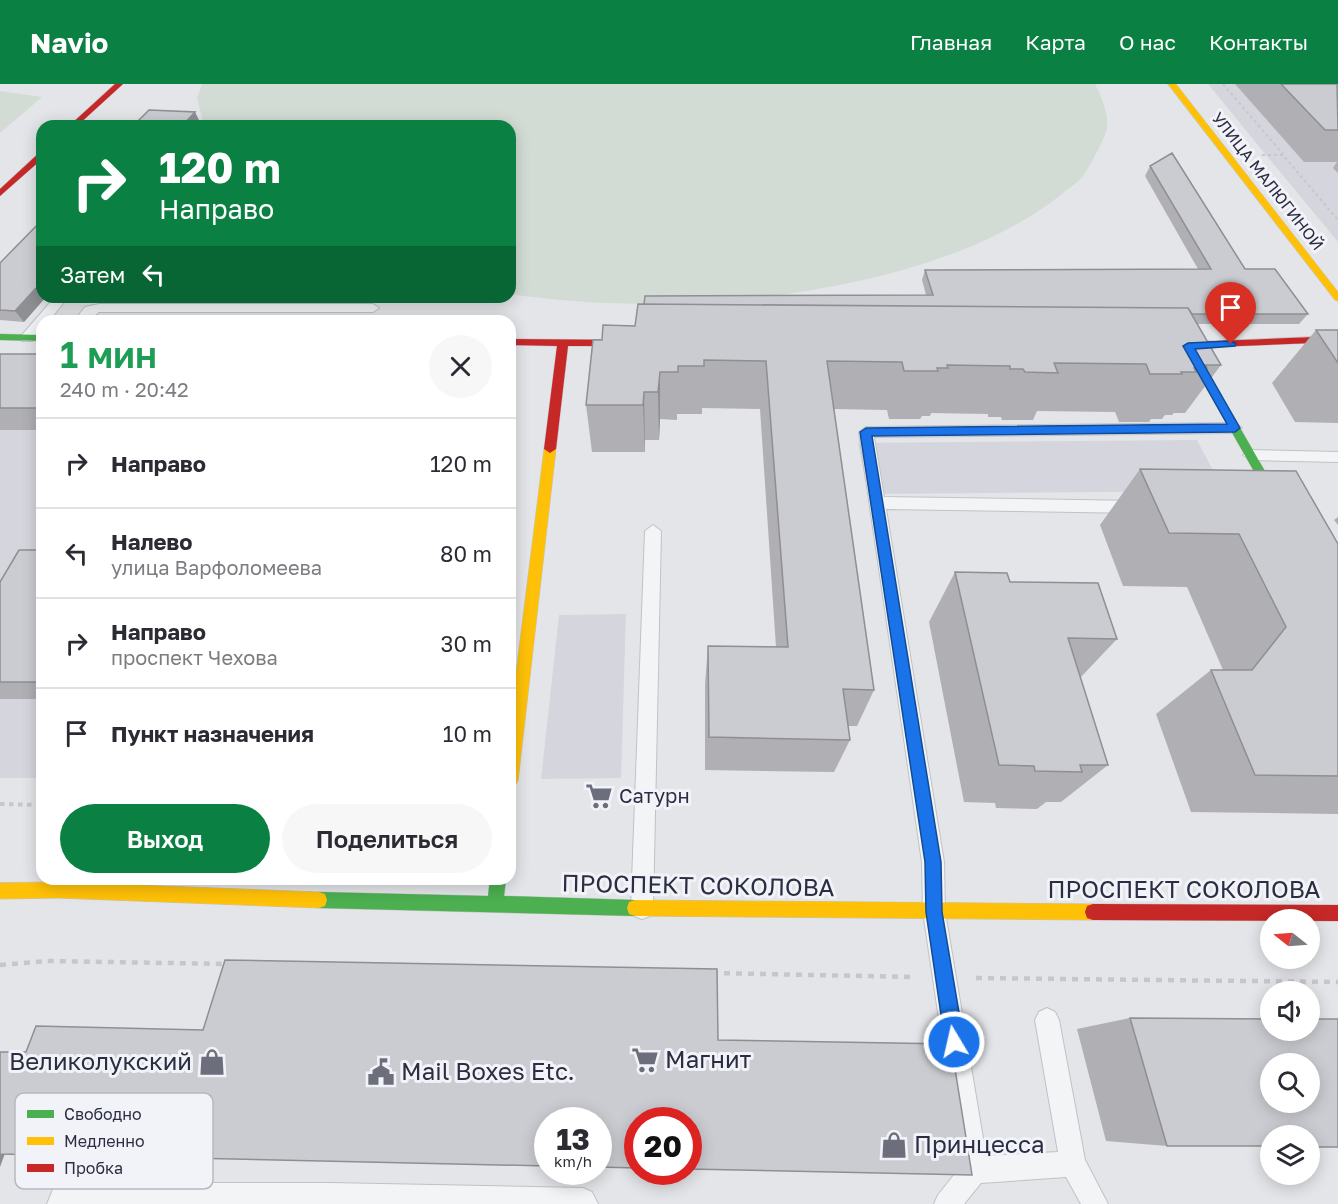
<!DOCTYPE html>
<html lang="ru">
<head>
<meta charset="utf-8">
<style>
  body { margin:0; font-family:"Golos Text",sans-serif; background:#f7f7f7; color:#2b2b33; height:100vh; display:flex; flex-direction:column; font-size:22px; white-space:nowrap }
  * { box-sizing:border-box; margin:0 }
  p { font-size:20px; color:#7c7c81 }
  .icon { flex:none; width:33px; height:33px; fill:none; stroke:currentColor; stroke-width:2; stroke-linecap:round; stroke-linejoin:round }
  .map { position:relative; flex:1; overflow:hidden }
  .drawer { position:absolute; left:36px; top:231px; width:480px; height:570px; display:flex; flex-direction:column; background:#fff; border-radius:18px; box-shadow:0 3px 15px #0003 }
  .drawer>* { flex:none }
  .banner { position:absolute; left:36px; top:36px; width:480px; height:183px; border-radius:18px; box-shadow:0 3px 15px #0003; background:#0b8043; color:#fff; overflow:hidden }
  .needle { width:39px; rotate:287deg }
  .controls { position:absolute; left:1260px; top:825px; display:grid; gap:12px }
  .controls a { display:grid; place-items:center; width:60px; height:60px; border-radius:50%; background:#fff; box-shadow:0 3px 15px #0003; font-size:30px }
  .speed { position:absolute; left:534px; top:1023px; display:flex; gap:12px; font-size:30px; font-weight:700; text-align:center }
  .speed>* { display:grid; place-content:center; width:78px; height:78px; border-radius:50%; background:#fff; box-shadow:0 3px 15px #0003; line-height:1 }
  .speed small { font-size:15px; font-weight:400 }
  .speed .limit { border:9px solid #d22; background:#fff; color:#111 }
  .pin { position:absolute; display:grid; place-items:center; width:51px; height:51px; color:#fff; margin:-62px -26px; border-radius:50% 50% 50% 0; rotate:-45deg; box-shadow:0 0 6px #0007 }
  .pin .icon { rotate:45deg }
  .me { position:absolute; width:66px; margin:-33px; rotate:351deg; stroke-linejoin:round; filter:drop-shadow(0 0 4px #0008) }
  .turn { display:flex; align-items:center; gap:21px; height:126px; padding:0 24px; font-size:27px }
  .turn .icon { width:78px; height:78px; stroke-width:2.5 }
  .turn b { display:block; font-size:42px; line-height:51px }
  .then { display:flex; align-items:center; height:57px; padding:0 24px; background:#0003; gap:12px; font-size:22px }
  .round { display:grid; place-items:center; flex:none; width:63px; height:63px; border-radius:32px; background:#f7f7f7 }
  .overview { display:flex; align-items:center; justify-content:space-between; height:102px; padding:0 24px }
  h1 { font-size:36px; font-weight:600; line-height:45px; color:#1e9e55 }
  .button { display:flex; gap:12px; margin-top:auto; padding:12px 24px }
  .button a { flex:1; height:69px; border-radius:36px; background:#0b8043; color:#fff; font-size:24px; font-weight:600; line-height:69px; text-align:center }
  .button a+a { background:#f7f7f7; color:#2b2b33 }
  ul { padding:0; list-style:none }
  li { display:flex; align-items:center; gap:18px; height:90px; padding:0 24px; border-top:2px solid #e1e1e2 }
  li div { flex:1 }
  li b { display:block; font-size:22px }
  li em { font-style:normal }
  header { display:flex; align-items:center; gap:36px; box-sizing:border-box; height:84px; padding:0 30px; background:#0b8043; color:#fff }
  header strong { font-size:28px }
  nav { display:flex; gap:33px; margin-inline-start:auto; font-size:21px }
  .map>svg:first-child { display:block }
  .built { fill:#d5d6dd }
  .green { fill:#d2dcd4 }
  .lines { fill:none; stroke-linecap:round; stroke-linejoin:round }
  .lane-casing { stroke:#c1c2c6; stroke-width:2 }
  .fast-casing { stroke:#c1c2c6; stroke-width:1 }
  .slow-casing { stroke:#c1c2c6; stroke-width:1 }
  .jam-casing { stroke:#c1c2c6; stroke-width:1 }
  .path-far2 { stroke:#c6c6cc; stroke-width:2; stroke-dasharray:3 3; stroke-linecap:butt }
  .path-far1 { stroke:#c6c6cc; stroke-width:4; stroke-dasharray:4.5 4.5; stroke-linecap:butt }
  .path { stroke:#c6c6cc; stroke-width:4.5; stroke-dasharray:6 6; stroke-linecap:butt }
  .lane { fill:#f3f4f6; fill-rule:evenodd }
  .fast { fill:#4caf50; fill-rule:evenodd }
  .slow { fill:#ffc107; fill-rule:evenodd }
  .jam { fill:#c62828; fill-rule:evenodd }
  .wall { fill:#afafb4 }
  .shaded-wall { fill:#8e8f92 }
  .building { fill:#cbccd1; stroke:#8e8f92; stroke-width:1.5; fill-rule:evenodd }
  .route { fill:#1a73e8; stroke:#114b97; stroke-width:1.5 }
  .labels { text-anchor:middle; stroke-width:6; stroke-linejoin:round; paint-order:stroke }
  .far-street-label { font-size:16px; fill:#2b2e42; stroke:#f2f3f8 }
  .poi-label { font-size:20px; fill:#2b2e42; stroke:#f2f3f8; text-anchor:start }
  .near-street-label { font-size:24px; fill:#2b2e42; stroke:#f2f3f8 }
  .near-poi-label { font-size:24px; fill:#2b2e42; stroke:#f2f3f8; text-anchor:start }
  .key { fill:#f2f3f8; stroke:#b6b8c1; stroke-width:1.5 }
  .key-label { font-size:16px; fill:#2b2e42 }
</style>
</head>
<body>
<header>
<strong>Navio</strong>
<nav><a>Главная</a><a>Карта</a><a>О нас</a><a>Контакты</a></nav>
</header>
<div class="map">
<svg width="1338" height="1120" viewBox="0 0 1338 1120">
  <rect width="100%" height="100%" fill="#e4e5e8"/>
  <path class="built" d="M1208,0H1338V158L1266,71Z
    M0,286H42V694H0Z
    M1197,356L1224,407L868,410L858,359Z
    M626,530L621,694L541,695L559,531Z"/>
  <path class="green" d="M202,0H1095C1101,11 1109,31 1107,44C1106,52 1088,86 1083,92C1078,99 1068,104 1062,110C932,214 670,235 510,210V42H204L197,14Z
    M0,7L42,13L0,49Z"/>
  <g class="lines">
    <defs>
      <path id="lane" d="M55,213H68L49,237H42V245L32,257H22V251Z
        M99,220H373L379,224L373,228H99L88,237H74L85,223Z
        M1235,339L1242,344L1235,349L874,353L884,413L1138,417L1146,423L1138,429L886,425L944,778L945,828L986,1072L1058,1068L1035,936L1039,928L1047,924L1055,928L1059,936L1085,1076L1108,1120H1081L1066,1093L981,1099L964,1120H934L938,1111L961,1082L923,828L922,778L859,348L866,343Z
        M1251,366L1338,368V378L1251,376L1243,371Z
        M653,441L661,447L653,824L650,832L642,835L634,832L631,824L645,447Z
        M63,1099H330L583,1104L592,1108L598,1120H47L54,1103Z"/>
      <path id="fast" d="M0,250L42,251V257L0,256Z
        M1188,259L1193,262L1285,422L1287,425L1285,428H1277L1183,262Z
        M490,795H506L504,812L635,816L641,818L643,824L641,830L635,832L319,824L313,822L311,816L313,810L319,808L488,812Z"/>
      <path id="slow" d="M1168,0H1176L1338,208V217L1335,216Z
        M550,361L556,365L518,697L515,702L510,704V637L544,365Z
        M58,798L319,808L325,810L327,816L325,822L319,824L58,814L0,815V799Z
        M635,816L1093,820L1099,822L1101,828L1099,834L1093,836L635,832L629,830L627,824L629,818Z"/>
      <path id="jam" d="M115,0H123L77,42H69Z
        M39,69H42V75L0,112V105Z
        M1338,252V258L1166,265L1161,262L1166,259Z
        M510,255L637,256L642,259L637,262H568L556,365L550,369L544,365L557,262L510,261Z
        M1093,820L1338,821V837L1093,836L1087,834L1085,828L1087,822Z"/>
    </defs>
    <use href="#lane" class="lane-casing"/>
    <use href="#fast" class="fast-casing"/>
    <use href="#slow" class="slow-casing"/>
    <use href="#jam" class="jam-casing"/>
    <path class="path-far2" d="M1223,0L1283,70
      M1262,71H1283L1338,136"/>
    <path class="path-far1" d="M0,720L42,721"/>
    <path class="path" d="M0,881L47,877L227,880
      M712,889L914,893
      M976,894L1338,898"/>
    <use href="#lane" class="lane"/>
    <use href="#fast" class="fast"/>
    <use href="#slow" class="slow"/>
    <use href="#jam" class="jam"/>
  </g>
  <path class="wall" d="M1235,0H1338V89L1333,84L1337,78H1304Z
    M1150,82L1245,185L1308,230L1299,240H1197L1221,281L1185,329H1174L1172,331H1165L1162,335H1151L1149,338H1119L1115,328L1037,327L1033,336H1002L1001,333H988V330L931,329L930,332H922L920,335H889L887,326L834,325L874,606L857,642H848L850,656L834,688L705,686V600L708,562L776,563L760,325L702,324V330H677V336L660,335L659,356H645V368H592L586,321L602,256L635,242L926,211L922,196L925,186L1198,185L1145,92Z
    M0,179L42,213H48L45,214L24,238L0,236Z
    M69,213H303L70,214Z
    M1316,246H1338V339L1295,338L1272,299Z
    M0,270H42V346H0Z
    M1140,385L1338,460V730L1191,728L1156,630L1211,586H1223L1187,503L1123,502L1100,441Z
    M1338,433V441L1334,436Z
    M42,466V615H0V498Z
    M955,488L1010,498L1117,555L1080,594L1108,681L1061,718H1046L1037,725L996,724L995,719L964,718L929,538Z
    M1130,934L1167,1062L1106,1057L1077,945Z"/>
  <path class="shaded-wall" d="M195,28L200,38L196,42H182Z
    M42,201V213H48L45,214L24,238L15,227L37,203Z
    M660,288V335L659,356L658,308Z
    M644,308L645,356V368L643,321Z
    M0,1064H7L0,1083Z"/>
  <path class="building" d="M1281,0H1337L1338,46H1325Z
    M149,26L195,28L182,42H133Z
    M1172,69L1245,185H1275L1308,230H1192L1188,224L644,220L645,212L933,211L925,186L1211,185L1150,82Z
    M42,136V201L37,203L15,227L0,226V179Z
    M638,220L1188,224L1221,281H1205L1207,284H1194L1196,288H1181L1182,290H1150L1146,280L1054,279L1058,289L1025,288L1023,285H1010V282L947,281L948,284H937L938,287H904L902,278L827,277L874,606L843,605L850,656L709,653L708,562L788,563L766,277L704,276V282H678V288H660L658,308H644L643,321H586L593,256H602L603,241L635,242Z
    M1316,246H1338V279Z
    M0,270H42V324H0Z
    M1140,385L1296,387L1338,460V692L1255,691L1211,586H1252L1286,543L1239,450L1169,449Z
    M19,466H42V598H0V498Z
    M955,488L1007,489L1010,498L1098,499L1117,555L1068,554L1108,681H1080L1082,688L1035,687L1034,682L999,681Z
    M225,876L717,885L718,956L951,960L972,1091L688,1085V1036H638V1084L598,1083V1036H548V1082L0,1070V968H26L36,942L203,946Z
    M1130,934L1270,935V946H1310V935H1338V1063H1310V1052H1270V1062H1167ZM1270,980H1310V1018H1270Z"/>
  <path class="route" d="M1231,257L1236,260L1235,262L1195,265L1240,344L1235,348L872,352L941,778L942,828L964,958L961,964L954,967L948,964L945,958L926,828L925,778L860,348L866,344L1227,340L1183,262L1188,259Z"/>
  <defs>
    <symbol id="supermarket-bare" viewBox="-9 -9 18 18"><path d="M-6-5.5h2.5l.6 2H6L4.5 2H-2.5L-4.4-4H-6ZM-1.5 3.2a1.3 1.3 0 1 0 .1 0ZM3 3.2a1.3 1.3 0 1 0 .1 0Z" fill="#6c6e7c" stroke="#f2f3f8" stroke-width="2.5" paint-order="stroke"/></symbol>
    <symbol id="shop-bare" viewBox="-9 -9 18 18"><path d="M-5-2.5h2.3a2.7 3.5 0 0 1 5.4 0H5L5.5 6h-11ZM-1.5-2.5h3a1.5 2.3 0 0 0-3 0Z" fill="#6c6e7c" stroke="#f2f3f8" stroke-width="2.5" paint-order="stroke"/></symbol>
    <symbol id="civic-bare" viewBox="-9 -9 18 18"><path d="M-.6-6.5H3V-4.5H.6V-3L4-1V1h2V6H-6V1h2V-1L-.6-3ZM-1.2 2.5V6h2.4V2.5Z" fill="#6c6e7c" stroke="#f2f3f8" stroke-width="2.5" paint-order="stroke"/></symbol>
  </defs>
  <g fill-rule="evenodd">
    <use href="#supermarket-bare" x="580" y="693" width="38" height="38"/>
    <use href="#supermarket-bare" x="626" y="957" width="38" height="38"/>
    <use href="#shop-bare" x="193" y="959" width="38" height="38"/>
    <use href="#civic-bare" x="362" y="969" width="38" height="38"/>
    <use href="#shop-bare" x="875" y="1042" width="38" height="38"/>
  </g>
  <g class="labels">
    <g class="far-street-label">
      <text transform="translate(1268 97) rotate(52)" y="6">УЛИЦА МАЛЮГИНОЙ</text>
    </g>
    <g class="poi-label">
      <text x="619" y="719">Сатурн</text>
    </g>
    <g class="near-street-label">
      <text transform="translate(698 802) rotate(1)" y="8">ПРОСПЕКТ СОКОЛОВА</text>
      <text x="1184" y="814">ПРОСПЕКТ СОКОЛОВА</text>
    </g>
    <g class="near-poi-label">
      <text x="665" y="984">Магнит</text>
      <text x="192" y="986" text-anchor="end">Великолукский</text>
      <text x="401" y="996">Mail Boxes Etc.</text>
      <text x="914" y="1069">Принцесса</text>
    </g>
  </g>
  <rect x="15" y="1009" width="198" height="96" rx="9" class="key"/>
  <rect x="27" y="1026" width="27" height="8" fill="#4caf50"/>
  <rect x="27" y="1053" width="27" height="8" fill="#ffc107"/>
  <rect x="27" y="1080" width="27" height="8" fill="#c62828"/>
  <g class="key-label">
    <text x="64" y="1036">Свободно</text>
    <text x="64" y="1063">Медленно</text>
    <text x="64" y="1090">Пробка</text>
  </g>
</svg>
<div class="controls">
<a><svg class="needle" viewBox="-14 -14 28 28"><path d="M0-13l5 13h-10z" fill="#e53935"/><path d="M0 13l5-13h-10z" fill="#7c7c81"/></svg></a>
<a><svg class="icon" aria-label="sound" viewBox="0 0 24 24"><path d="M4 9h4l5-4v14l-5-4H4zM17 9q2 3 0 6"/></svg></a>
<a><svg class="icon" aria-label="search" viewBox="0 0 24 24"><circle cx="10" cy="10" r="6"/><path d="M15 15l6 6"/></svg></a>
<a><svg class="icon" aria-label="layers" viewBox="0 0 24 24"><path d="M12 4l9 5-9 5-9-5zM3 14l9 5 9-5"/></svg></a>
</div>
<div class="speed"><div>13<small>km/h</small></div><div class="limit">20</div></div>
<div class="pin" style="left:1231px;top:260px;background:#d93025"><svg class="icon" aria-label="arrive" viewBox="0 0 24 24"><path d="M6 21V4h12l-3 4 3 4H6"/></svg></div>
<svg class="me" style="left:954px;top:958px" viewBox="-20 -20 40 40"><circle r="17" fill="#1a73e8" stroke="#fff" stroke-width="3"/><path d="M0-11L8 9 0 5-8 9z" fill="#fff"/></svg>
<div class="banner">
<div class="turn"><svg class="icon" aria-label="right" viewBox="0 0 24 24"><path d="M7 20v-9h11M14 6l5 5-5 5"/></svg><div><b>120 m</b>Направо</div></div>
<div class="then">Затем<svg class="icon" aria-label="left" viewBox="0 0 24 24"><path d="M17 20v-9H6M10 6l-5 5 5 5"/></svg></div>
</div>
<section class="drawer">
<div class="overview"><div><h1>1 мин</h1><p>240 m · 20:42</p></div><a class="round"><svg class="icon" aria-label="close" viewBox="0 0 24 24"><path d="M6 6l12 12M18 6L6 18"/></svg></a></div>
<ul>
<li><svg class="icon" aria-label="right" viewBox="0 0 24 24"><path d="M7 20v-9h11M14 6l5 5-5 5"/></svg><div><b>Направо</b></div><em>120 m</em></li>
<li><svg class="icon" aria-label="left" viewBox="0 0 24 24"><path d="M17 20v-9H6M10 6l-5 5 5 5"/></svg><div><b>Налево</b><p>улица Варфоломеева</p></div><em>80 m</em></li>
<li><svg class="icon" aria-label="right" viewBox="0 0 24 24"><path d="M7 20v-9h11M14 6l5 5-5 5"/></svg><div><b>Направо</b><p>проспект Чехова</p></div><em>30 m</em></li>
<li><svg class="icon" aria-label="arrive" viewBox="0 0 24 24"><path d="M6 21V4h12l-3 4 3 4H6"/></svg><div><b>Пункт назначения</b></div><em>10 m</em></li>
</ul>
<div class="button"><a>Выход</a><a>Поделиться</a></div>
</section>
</div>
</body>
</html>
